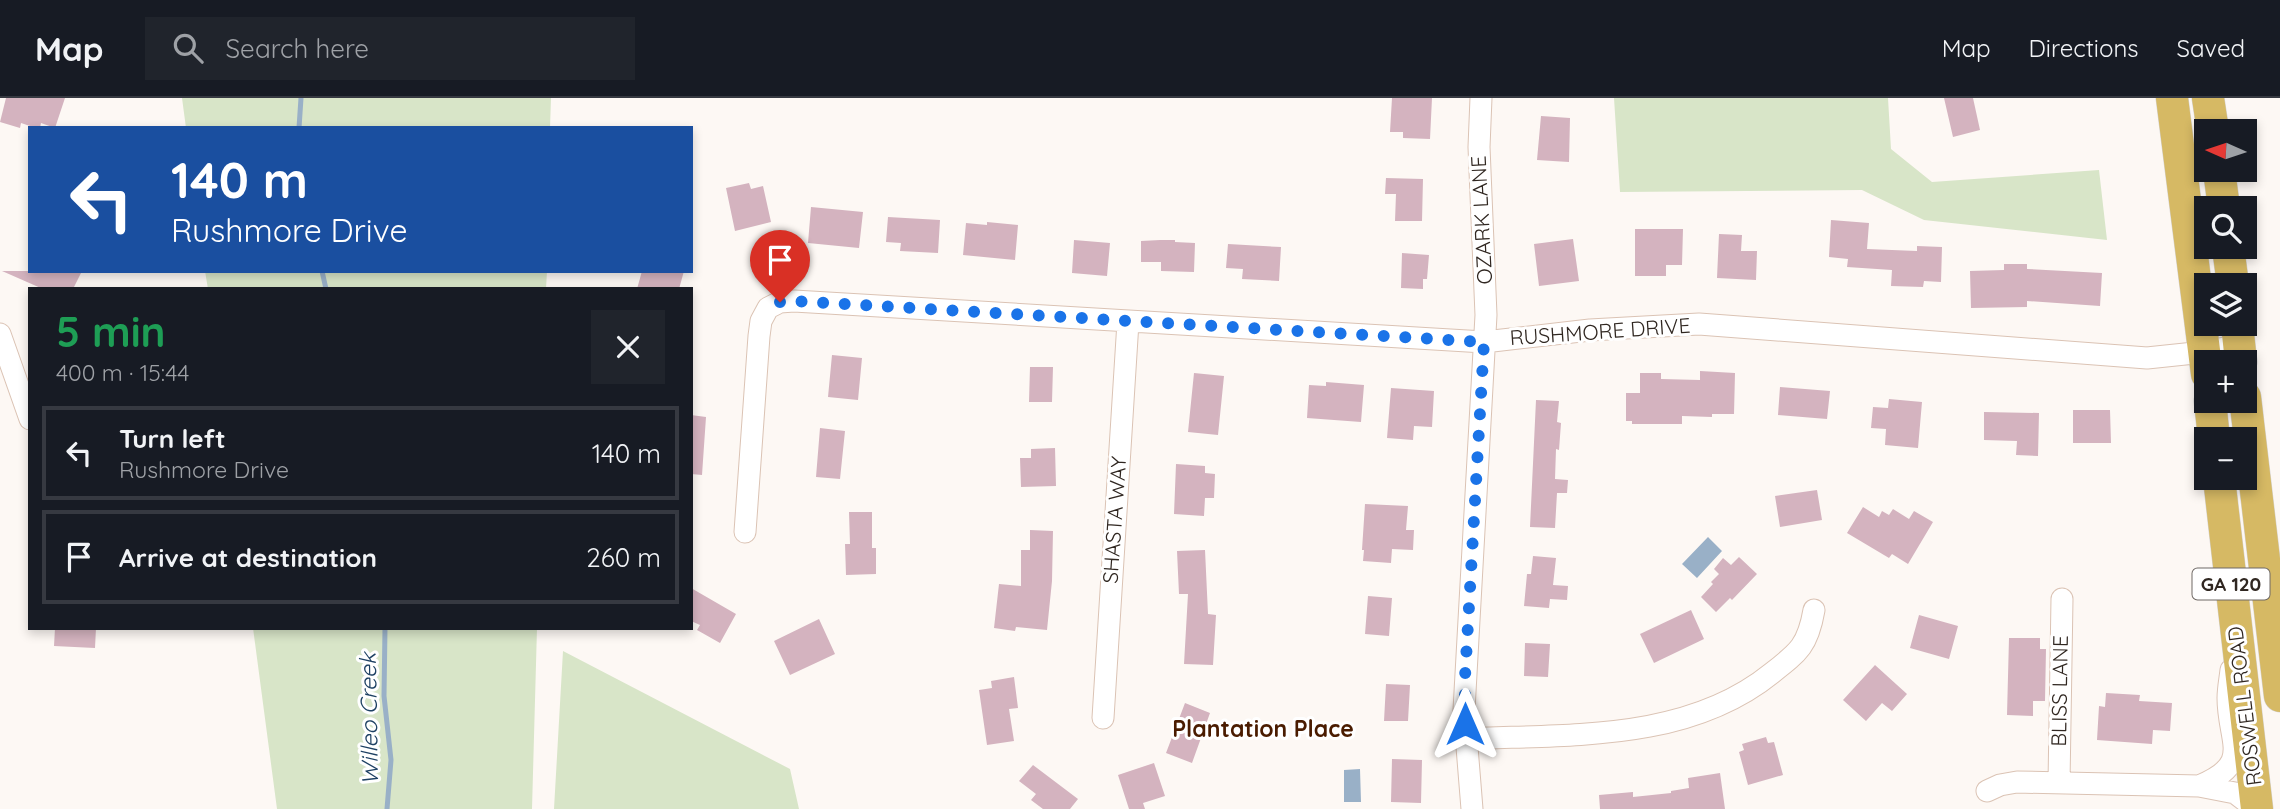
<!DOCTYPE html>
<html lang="en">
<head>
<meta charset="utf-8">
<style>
  body { margin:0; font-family:Quicksand,sans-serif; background:#20242c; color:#f1f3f6; height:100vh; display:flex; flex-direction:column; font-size:26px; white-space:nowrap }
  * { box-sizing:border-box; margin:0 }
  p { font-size:23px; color:#9ea1a6 }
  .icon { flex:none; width:38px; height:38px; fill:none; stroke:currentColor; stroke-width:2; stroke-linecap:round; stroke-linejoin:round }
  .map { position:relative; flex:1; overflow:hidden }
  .sheet { position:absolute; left:28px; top:189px; width:665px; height:343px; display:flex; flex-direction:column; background:#171b24; border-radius:0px; box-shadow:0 4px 10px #0003 }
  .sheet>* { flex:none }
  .banner { position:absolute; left:28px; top:28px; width:665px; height:147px; border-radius:0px; box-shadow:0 4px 10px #0003; background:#1a4fa0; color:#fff; overflow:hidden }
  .needle { width:46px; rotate:273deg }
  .buttons { position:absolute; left:2194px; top:21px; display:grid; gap:14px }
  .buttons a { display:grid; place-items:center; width:63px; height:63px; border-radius:0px; background:#171b24; box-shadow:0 4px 10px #0003; font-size:35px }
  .pin { position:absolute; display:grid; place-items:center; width:60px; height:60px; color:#fff; margin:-72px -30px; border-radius:50% 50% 50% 0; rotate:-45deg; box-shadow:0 0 7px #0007 }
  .pin .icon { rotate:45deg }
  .me { position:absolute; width:77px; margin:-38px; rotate:0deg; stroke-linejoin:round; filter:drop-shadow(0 0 5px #0008) }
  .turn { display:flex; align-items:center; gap:24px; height:147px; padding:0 28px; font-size:32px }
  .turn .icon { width:91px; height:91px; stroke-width:2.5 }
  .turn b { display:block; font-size:49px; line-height:60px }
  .round { display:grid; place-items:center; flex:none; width:74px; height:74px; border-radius:0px; background:#20242c }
  .head { display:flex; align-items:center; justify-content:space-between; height:119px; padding:0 28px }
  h1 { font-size:42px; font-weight:700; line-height:52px; color:#1e9e55 }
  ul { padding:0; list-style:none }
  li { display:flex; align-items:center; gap:21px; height:94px; margin:0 14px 10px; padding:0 14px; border:4px solid #363941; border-radius:0px }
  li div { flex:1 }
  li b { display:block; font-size:26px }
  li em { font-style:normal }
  header { display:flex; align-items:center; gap:42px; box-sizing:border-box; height:98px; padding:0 35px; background:#171b24; border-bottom:2px solid #363941 }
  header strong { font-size:33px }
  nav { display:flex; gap:38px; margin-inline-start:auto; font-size:24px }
  .search { width:490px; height:63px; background:#20242c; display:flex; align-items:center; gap:18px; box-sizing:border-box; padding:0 24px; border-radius:0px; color:#9ea1a6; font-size:26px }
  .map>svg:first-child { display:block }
  .green { fill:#d8e5c8 }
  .water { fill:#99b0c7 }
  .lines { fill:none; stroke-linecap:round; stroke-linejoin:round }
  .stream { stroke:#99b0c7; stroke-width:5 }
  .building { fill:#d4b3bf }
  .minor-casing { stroke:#dbc3b4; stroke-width:23 }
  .highway-casing { stroke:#d6d4d3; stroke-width:33 }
  .minor { stroke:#fff; stroke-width:21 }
  .highway { stroke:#d6b964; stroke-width:32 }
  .route { stroke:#1a73e8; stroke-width:12; stroke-dasharray:0 21.6 }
  .labels { text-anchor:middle; stroke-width:6; stroke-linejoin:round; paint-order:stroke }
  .shield { fill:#fff; stroke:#6e6864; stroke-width:2 }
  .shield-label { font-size:19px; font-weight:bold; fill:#302721 }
  .street-label { font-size:21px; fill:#302721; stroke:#fff }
  .water-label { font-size:23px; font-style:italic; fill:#1e4163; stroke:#fff }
  .neighbourhood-label { font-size:23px; font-weight:bold; fill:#4a1c01; stroke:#fff }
</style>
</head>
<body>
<header>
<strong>Map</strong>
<div class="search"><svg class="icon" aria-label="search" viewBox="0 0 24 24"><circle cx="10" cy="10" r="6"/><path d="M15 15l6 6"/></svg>Search here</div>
<nav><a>Map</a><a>Directions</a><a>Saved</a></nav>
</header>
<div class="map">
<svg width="2280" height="711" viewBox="0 0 2280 711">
  <rect width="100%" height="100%" fill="#fdf8f4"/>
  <path class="green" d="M182,0H551L550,30H186Z
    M1614,0H1888L1891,51L1932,84L2099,72L2107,142L1924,122L1862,92L1620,94Z
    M205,173H547L546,191H208Z
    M253,530H537L532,711H277Z
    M563,553L790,671L799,711H554Z"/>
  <path class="water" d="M1708,439L1722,453L1697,480L1682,466Z
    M1360,671L1361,704H1344V672Z"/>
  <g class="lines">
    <path class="stream" d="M299,30L301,0
      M322,173L326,191
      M385,530L384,598L391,662L387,711"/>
  </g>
  <path class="building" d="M6,0H65L55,30L41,25L40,30H36L21,25L20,30L0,24Z
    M1392,0H1432L1430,41L1403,40V34H1390Z
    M1944,0H1973L1980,32L1953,39Z
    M1541,18L1570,20L1569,64L1537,62Z
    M1386,80L1423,81L1422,123H1395L1396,96H1385Z
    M749,85L751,91L763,88L771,124L735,133L726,90Z
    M811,109L863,114L859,150L808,145Z
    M888,119L940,122L938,155L900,153L901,145L886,144Z
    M1831,122L1869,125L1867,151L1917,153V148L1942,149L1941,184L1924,183L1923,189L1891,188L1892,172L1847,169L1848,161L1829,159Z
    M987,124L1018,127L1015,162L963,157L966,125L987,127Z
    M1635,131H1683L1682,167H1666V178H1635Z
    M1719,136L1742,137L1741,153H1757L1756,182L1717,180Z
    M1573,141L1579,183L1539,188L1534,146Z
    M1074,142L1110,145L1107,178L1072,175Z
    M1160,142H1175V144L1195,145L1194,174L1161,173V164H1141V143Z
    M1228,146L1281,149L1279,183L1242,181L1243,171L1226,170Z
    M1402,155L1429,157L1427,181H1423V191L1401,190Z
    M2004,166H2027V171L2102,175L2100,208L2027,203V209L1971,210L1970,173L2004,172Z
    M2,173H82L73,191H43Z
    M642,173H684L679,191H637Z
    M832,257L862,260L858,302L828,299Z
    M1030,269H1053L1052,304H1029Z
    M1700,273L1735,275L1734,316H1712V319L1682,318V326H1632V323H1626V295H1640V275H1661V281L1700,282Z
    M1194,275L1224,278L1218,337L1188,334Z
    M1326,284L1364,287L1361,324L1307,320L1309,287L1326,288Z
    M1780,289L1830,293L1827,321L1778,317Z
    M1391,290L1434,293L1432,329L1414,328L1413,342L1387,340Z
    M1889,301L1922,304L1918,350L1885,347L1886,331L1871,330L1873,309L1888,310Z
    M1536,302L1559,303L1557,324L1561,325L1559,352L1556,351L1555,381L1568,382L1567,395H1557L1555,430L1530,429Z
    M2073,312H2110L2111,345H2073Z
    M1984,314L2039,315L2038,358L2016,357L2017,343L1984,342Z
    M691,317L706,319L702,377L691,376Z
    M820,330L845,333L840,381L816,379Z
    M1055,350L1056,388L1021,389L1020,360H1031V351Z
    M1176,366L1205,368V375L1215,376L1214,400H1205L1204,418L1174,416Z
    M1817,392L1822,422L1780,429L1775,398Z
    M1365,406L1408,408L1406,432H1414L1413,452L1392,451L1391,465L1363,463L1364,452H1362Z
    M1863,409L1879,419L1882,413L1889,417L1893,411L1909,421L1914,413L1933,424L1908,466L1892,456L1889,460L1847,435Z
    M849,414H872V450H876V476L846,477L845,446H850Z
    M1030,432L1053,433L1052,483L1047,532L1016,529L1015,533L994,530L999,486L1021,488V452H1030Z
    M1205,452L1208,516L1216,517L1213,567L1184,566L1188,496H1179L1177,453Z
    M1533,458L1556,460L1553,487L1568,488L1567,502L1550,501L1549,510L1524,508L1527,476H1531Z
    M1739,459L1757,476L1732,502L1730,500L1716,514L1701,499L1713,486L1711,484L1719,476L1714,471L1723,460L1731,467Z
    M691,490L736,516L720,545L697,532L700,527L691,523Z
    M1368,498L1392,500L1389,538L1365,536Z
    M1691,512L1704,541L1654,565L1640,536Z
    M1919,517L1958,528L1949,561L1910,550Z
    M819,521L835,556L790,577L774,543Z
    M55,530H96L95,550L54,548Z
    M2009,540H2040V551H2046L2045,603H2033V618L2007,617Z
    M1525,545L1550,546L1548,579L1524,578Z
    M1875,567L1907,596L1892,613L1882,605L1866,623L1843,602Z
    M1014,579L1018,610L1009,611L1014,643L987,647L979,592L992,590L991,583Z
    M1386,586L1410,587L1408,623H1384Z
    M2106,595L2140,597L2139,603L2172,605L2170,633L2153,632L2152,646L2097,642L2099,608L2105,609Z
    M1185,605L1210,615L1192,665L1166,655Z
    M1766,639L1768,645L1774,644L1783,677L1748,687L1739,654L1744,652L1742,646Z
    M1392,661L1422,662L1421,705L1391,704Z
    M1154,665L1165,698L1143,705L1145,711H1129L1118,677Z
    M1033,667L1078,701L1070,711H1043L1031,702L1036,696L1019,683Z
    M1720,675L1725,711H1600L1599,697L1633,694V699L1671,695V693L1689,690L1688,680Z"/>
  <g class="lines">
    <defs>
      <path id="minor" d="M0,236L30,321
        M745,434L759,238L761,223L768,210L780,204L794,203L1484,244L1590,232L1699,226L2147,260L2204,254L2240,247
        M1103,620L1128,224
        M1465,641C1569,636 1687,644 1772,575C1799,554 1808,547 1814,512
        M2059,685L2062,501
        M2199,688C2254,665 2228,645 2228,600C2228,591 2230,581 2231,572
        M1987,693L2000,687L2017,684L2199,688L2235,695L2256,711
        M1472,711L1464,612L1486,217L1479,49L1481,0"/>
      <path id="highway" d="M2172,0L2207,276
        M2208,0L2213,33
        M2219,72L2224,110
        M2228,149L2233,187
        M2237,226L2241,264
        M2245,299L2280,598
        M2210,303L2214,341
        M2219,380L2257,711"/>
    </defs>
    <use href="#minor" class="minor-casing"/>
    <use href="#highway" class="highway-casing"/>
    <use href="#minor" class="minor"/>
    <use href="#highway" class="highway"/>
  </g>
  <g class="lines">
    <path class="route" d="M780,204L794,203L1484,244L1465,579V626"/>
  </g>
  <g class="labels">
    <rect class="shield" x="2192.5" y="470.5" width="77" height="31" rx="5"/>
    <g class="shield-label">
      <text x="2231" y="493">GA 120</text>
    </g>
    <g class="street-label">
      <text transform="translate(1482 122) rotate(-93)" y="7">OZARK LANE</text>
      <text transform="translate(1600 234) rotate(-4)" y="7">RUSHMORE DRIVE</text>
      <text transform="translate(1115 422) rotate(-86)" y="7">SHASTA WAY</text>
      <text transform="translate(2060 593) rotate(-89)" y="7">BLISS LANE</text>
      <text transform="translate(2245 608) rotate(-97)" y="7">ROSWELL ROAD</text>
    </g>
    <g class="water-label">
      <text transform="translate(369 621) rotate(-91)" y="8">Willeo Creek</text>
    </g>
    <g class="neighbourhood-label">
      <text x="1263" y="639">Plantation Place</text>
    </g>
  </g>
</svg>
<div class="buttons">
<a><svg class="needle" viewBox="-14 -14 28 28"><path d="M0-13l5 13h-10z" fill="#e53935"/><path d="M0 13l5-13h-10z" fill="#9ea1a6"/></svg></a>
<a><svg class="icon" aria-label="search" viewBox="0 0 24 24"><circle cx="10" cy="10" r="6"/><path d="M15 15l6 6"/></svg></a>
<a><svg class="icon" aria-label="layers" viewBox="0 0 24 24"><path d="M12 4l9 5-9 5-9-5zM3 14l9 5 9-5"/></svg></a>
<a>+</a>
<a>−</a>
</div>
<div class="pin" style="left:780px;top:204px;background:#d93025"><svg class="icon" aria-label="arrive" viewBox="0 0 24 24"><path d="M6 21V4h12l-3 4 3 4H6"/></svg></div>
<svg class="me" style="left:1465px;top:626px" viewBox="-20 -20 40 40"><path d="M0-17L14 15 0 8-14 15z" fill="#1a73e8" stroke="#fff" stroke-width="4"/></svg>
<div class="banner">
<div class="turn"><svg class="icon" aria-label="left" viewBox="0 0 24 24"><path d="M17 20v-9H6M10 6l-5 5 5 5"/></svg><div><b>140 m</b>Rushmore Drive</div></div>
</div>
<section class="sheet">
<div class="head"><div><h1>5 min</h1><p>400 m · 15:44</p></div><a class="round"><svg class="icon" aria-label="close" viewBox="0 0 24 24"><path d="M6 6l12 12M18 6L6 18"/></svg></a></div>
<ul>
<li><svg class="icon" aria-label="left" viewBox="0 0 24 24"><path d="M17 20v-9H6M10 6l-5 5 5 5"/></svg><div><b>Turn left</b><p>Rushmore Drive</p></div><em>140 m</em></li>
<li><svg class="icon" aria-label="arrive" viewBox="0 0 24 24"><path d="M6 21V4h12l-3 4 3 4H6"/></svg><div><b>Arrive at destination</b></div><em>260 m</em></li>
</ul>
</section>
</div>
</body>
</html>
